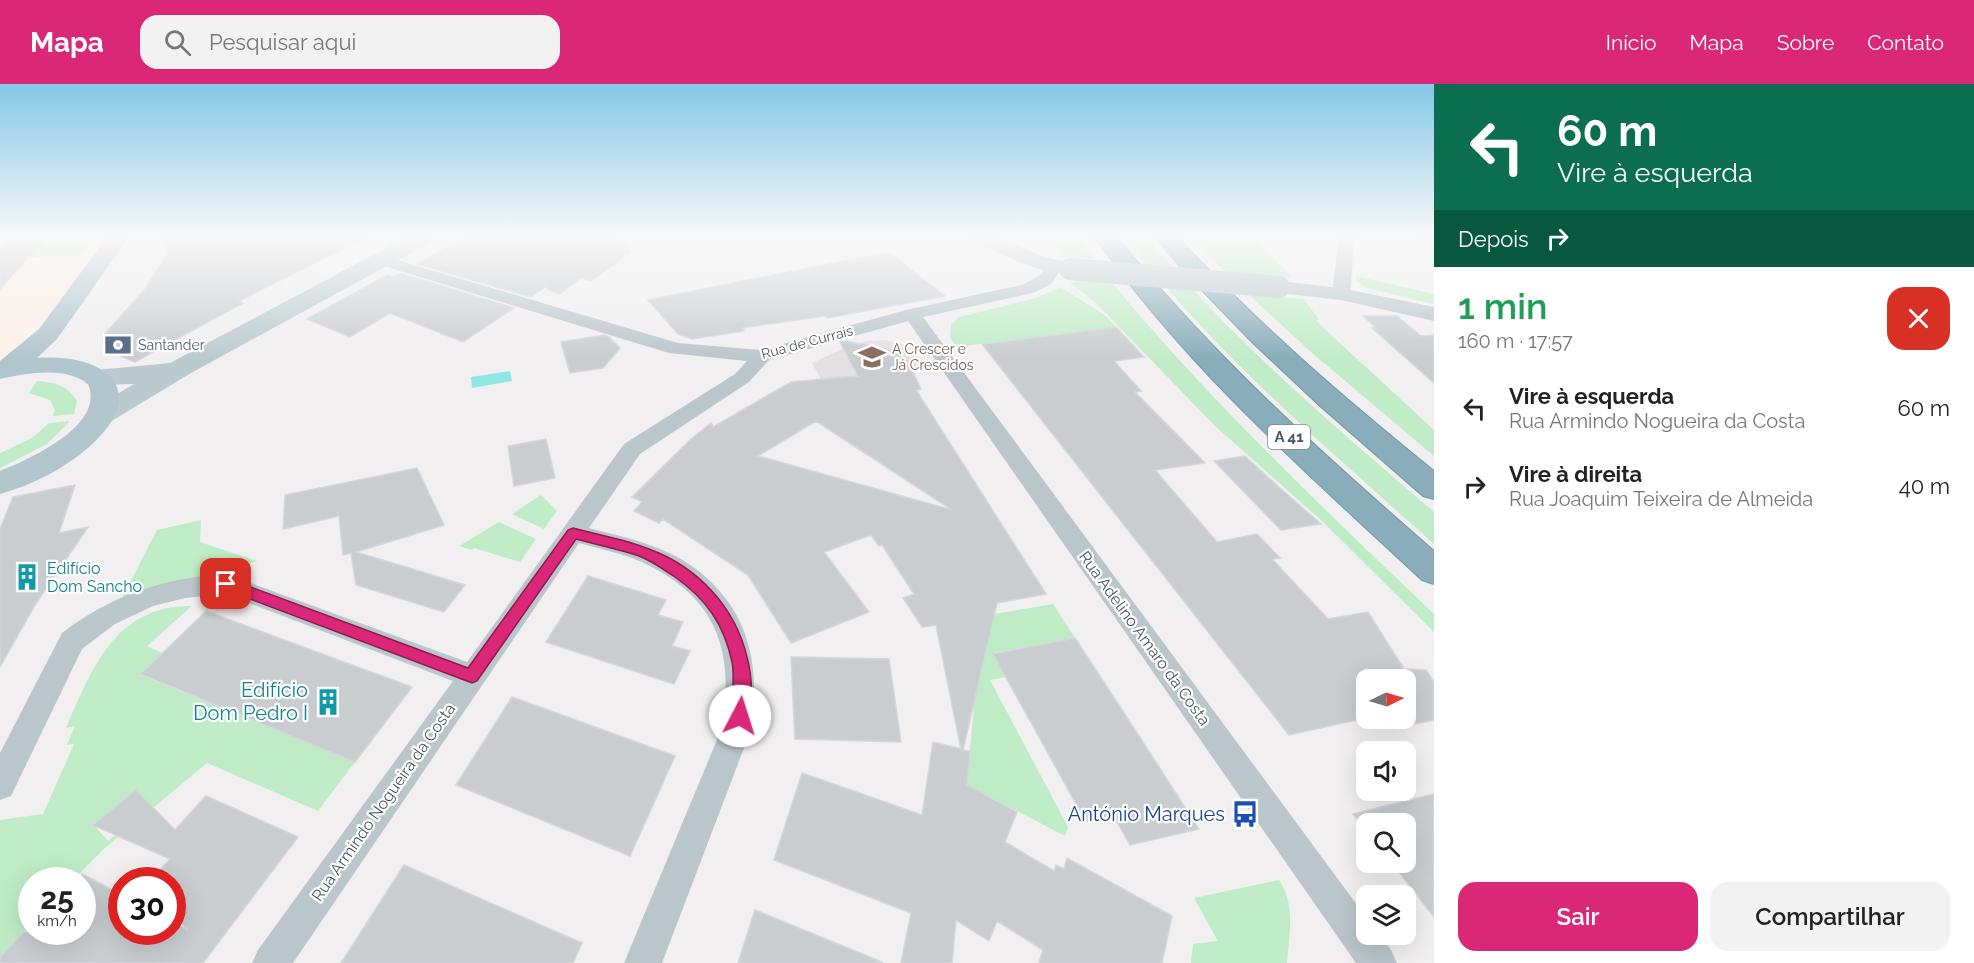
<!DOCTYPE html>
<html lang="pt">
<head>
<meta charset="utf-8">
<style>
  body { margin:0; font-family:Raleway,sans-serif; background:#f2f2f2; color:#222; height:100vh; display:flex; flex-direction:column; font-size:22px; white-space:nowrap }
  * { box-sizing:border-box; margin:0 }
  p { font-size:20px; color:#767676 }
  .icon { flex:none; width:33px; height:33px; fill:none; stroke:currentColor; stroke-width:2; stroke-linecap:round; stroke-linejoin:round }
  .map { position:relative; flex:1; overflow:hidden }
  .side { display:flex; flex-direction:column; background:#fff; width:540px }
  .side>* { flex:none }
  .guide { background:#0b6e4f; color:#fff; overflow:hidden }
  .needle { width:39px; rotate:85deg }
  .controls { position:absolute; left:1356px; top:585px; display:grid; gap:12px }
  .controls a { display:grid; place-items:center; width:60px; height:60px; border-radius:12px; background:#fff; box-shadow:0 6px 24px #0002; font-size:30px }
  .speed { position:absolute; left:18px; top:783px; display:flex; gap:12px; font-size:30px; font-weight:700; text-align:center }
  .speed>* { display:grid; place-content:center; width:78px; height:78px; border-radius:50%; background:#fff; box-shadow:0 6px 24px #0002; line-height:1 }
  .speed small { font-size:15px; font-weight:400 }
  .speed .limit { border:9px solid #d22; background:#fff; color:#111 }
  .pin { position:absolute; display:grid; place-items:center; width:51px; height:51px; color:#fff; margin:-26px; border-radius:12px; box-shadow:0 3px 9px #0006 }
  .me { position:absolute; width:66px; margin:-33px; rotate:5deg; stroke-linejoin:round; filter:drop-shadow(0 0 4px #0008) }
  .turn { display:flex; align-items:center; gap:21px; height:126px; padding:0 24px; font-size:27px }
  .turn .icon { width:78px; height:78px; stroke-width:2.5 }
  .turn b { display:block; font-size:42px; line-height:51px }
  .then { display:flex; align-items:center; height:57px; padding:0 24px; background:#0003; gap:12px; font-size:22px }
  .round { display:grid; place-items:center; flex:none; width:63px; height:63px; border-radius:18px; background:#f2f2f2 }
  .head { display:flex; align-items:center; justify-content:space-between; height:102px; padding:0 24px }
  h1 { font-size:36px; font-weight:600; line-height:45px; color:#1e9e55 }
  .primary-button { display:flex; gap:12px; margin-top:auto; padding:12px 24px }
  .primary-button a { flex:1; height:69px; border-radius:18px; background:#db2777; color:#fff; font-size:24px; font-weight:600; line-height:69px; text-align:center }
  .primary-button a+a { background:#f2f2f2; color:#222 }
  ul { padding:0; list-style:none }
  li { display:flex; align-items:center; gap:18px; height:78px; padding:0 24px }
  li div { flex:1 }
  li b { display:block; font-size:22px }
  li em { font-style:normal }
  header { display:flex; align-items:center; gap:36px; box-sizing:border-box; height:84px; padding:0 30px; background:#db2777; color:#fff }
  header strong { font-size:28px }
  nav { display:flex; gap:33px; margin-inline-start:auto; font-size:21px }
  .search { width:420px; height:54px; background:#f2f2f2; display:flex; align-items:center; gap:15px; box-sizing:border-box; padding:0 21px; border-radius:18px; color:#767676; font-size:22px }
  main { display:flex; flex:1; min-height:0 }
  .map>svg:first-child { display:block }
  .commercial { fill:#fbf1e9 }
  .education { fill:#e2e0e0 }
  .green { fill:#bfecc6; fill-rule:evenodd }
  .water { fill:#8fe7e5 }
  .building { fill:#c9cdd0; stroke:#d3d6da; stroke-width:1.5; fill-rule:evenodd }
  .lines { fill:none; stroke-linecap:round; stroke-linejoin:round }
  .motorway-casing { stroke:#7498a6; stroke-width:2 }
  .minor { fill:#bbc6cb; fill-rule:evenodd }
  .tertiary { fill:#bbc6cb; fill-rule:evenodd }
  .secondary { fill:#bbcacf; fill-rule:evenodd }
  .primary { fill:#b0c5cc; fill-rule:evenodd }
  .motorway { fill:#89adbb; fill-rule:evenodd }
  .rail-casing { stroke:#b1b6b8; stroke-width:4.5 }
  .rail { stroke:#fff; stroke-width:3; stroke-dasharray:10; stroke-linecap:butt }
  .tertiary-bridge { stroke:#bbc6cb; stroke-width:22 }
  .route { fill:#db2777; stroke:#8e194d; stroke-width:1.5 }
  .labels { text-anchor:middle; stroke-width:4.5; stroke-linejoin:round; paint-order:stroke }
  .far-street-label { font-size:14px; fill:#48565b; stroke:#fff }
  .far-service-label { font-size:14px; fill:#4e5e75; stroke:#fff; text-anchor:start }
  .far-education-label { font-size:14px; fill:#785e54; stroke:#fff; text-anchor:start }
  .shield { fill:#fff; stroke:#7f898c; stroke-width:1.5 }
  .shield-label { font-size:15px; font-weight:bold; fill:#48565b }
  .culture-label { font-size:16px; fill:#0d838f; stroke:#fff; text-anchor:start }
  .street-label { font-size:16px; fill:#48565b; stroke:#fff }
  .near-culture-label { font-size:20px; fill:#0d838f; stroke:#fff; text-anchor:end }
  .near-transit-label { font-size:20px; fill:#164399; stroke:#fff; text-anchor:end }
</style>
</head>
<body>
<header>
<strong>Mapa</strong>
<div class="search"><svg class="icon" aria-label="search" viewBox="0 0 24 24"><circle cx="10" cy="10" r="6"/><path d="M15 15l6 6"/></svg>Pesquisar aqui</div>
<nav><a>Início</a><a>Mapa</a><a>Sobre</a><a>Contato</a></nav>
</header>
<main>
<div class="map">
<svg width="1434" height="879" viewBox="0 0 1434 879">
  <rect width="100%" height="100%" fill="#f1efef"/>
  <path class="commercial" d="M0,153H116L57,235L0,285Z"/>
  <path class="education" d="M884,256L909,262L927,285L822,297L812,279L849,262L866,257Z"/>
  <path class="green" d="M1052,153H1078L1094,175L1061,173L1051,170L1062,171Z
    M1125,153H1147C1231,255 1334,342 1434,428V460C1326,363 1213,268 1125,153Z
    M1193,153H1252L1293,194L1225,188Z
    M91,157L81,170L0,176V164Z
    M1356,192L1434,210V220L1367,204L1356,197Z
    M1078,197L1113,200C1211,318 1323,424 1434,530V548L1322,437L1215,342L1095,218L1070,199Z
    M1060,203L1106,232L1116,243L956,263L950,253L951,241L959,233L1036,214Z
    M1249,211L1303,215L1319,235L1316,237L1434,346V372L1311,268Z
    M37,297C54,298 69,302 77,317L74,330L53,332L55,326L50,316L29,309Z
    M70,337L47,360L0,384V369L32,354L49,339Z
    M541,411L557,427L544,445L512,430Z
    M201,436L200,458L257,477L121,516L157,446Z
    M499,438L536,455L520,478L474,464L472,466L459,462Z
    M1053,520L1075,554L994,569L1006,593L990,596L1068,743L1065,752L967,701L974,620L994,530Z
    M192,522L147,562L162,569L141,591L355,678L318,727L207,679L105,764L73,796H32L31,840L0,873V736L43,730L74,660L67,661L75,642L66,644C92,585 115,521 192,522ZM150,721L108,757L94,741Z
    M1279,796C1296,821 1289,850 1287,879H1191L1193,860L1218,857L1194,814Z"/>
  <path class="water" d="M510,287L512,297L472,304L471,293Z"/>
  <path class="building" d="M161,153H303L309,155L313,153H367L239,217L243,219L135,278L107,267L103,262V252L145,205L168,169Z
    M465,153H616L631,168L591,197L581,194L560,210L547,205V202L531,213L417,180Z
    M45,155L0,205V164L6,158Z
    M888,168L945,212L827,234L825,232L742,244L744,247L692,255L678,250L648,216Z
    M400,189L514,224L463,258L390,229L350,253L307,235L387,191L393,193Z
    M1363,232H1397L1421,252L1434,251V299L1372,244H1376Z
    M1116,243L1144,273L1114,277L1141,307L1135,308L1205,379L1155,386L1217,458L1257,450L1280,474L1272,475L1328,535L1368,528L1404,585L1426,586L1434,598V636L1405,642L1398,634H1406V596H1366V634L1289,651L982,260Z
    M604,251L609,253L620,264L603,284L570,289L561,258Z
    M845,257L891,266L905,273L921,305L916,306L1046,510L997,519L963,666L970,667L967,701L1017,728L1005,758L1054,787L1056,781L1064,785L1067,774L1172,832L1162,879H1039L1043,866L997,837L989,857L956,836L952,879H901L911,829L774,776L802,689L922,731L933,658L961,665L936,541L922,543L903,514L914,510L882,461L879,462L871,451L824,468L869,528L791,559L748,491L663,435L659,439L634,427L642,418L632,413L690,356L711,339L713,343L791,298L858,292L840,258ZM816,337L952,426L758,372Z
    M546,355L555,394L514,402L508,362Z
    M1245,372L1281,405L1321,440L1281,446L1214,377Z
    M417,384L444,441L356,468L465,501L444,528L356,501L351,469L343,471L339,432L283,445L285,411Z
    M75,401L59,449L88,443L35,521L0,583V445L13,413Z
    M588,492L666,516L658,531L683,538L672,562L690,567L674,600L546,558Z
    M206,527L295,560L412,603L355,678L141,590Z
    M1075,554L1128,635L1199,745L1130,761L1113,731L1086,738L993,570Z
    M791,573L889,575L901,658L795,655Z
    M512,613L675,672L630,772L456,701Z
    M136,706L175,746L206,712L298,753L203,879H0V873L24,848H82V790L122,811V848H172V838L188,846L172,829V796H151L170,775L93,741Z
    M1434,710V833L1391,778H1406V740H1366V747L1353,730Z
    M404,781L582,859L573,879H341Z
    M755,826L882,878V879H738Z"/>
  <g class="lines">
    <defs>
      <path id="motorway" d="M1095,153H1117C1211,270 1321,369 1434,467V500L1422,496C1307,389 1185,283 1095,153Z
        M1155,153H1178C1256,239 1344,314 1434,387V415L1423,412L1319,321L1252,258L1188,192Z"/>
    </defs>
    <use href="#motorway" class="motorway-casing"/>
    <path class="minor" d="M1339,153H1355L1350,210L1347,214H1335L1332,210Z
      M380,171L678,259L761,266L906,226L1022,201L1039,192L1049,180H1061L1063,183L1051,200L1033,209L923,233L1366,833V850H1380L1391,866L1397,879H1356L908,237L769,276L749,298L640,370L589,444C620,452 653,459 681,475C747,515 764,579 749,651L662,879H624L719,651C739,567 715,507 632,474C615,468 596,464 579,459L293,879H252L258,866L453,597L225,510L185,514L153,522L115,540L82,565L11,712L0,716V669L62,549C110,512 166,493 226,490L467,578L624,360L735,290L747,277L669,269L374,179L372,176Z"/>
    <path class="tertiary" d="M969,153H996L1045,173L1077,181L1080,185L1077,189C1052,196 997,168 972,157Z
      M1279,197L1341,204L1434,223V237L1341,216L1271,208L1268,203L1271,198Z"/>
    <path class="secondary" d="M407,153H434L431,158L191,289L110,338L100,341L90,338L86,332L90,326L134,300L96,301L86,299L82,293L86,287L170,279Z"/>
    <path class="primary" d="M107,153H129L57,255L37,274C105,269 153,306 89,363C64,385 32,401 0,410V387C30,375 106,341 88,300C65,282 27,289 0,295V277L39,245Z"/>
    <use href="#motorway" class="motorway"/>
    <defs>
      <path id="rail" d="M1407,153L1434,159"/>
    </defs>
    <use href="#rail" class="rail-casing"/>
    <use href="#rail" class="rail"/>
    <path class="tertiary-bridge" d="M1070,185L1279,203"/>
  </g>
  <linearGradient id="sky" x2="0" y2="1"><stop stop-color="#84c8e7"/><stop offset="0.55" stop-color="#f9f8f8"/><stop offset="1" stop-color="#f9f8f8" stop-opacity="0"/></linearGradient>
  <rect width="1434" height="276" fill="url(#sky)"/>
  <path class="route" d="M573,444C598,451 625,455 649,465C698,483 735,523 747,573C752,592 754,619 746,637L740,639L734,637C729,625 736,595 732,578C724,540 706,515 675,493C663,485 652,477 639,472C618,465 597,461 576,455L477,597L472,599L221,504L219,500L221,496H232L468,584L568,446Z"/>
  <defs>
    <symbol id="bank-bare" viewBox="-9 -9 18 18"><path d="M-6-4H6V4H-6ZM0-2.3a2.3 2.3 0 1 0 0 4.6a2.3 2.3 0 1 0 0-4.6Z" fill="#5c6f8a" stroke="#fff" stroke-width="2.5" paint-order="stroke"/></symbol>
    <symbol id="school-bare" viewBox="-9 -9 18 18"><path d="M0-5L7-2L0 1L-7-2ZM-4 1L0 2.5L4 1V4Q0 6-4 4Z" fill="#8d6e63" stroke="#fff" stroke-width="2.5" paint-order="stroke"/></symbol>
    <symbol id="building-bare" viewBox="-9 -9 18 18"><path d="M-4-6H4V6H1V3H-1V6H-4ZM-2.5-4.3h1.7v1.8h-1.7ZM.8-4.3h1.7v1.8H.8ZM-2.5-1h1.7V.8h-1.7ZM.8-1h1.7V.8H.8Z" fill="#0f9aa8" stroke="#fff" stroke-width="2.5" paint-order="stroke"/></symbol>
    <symbol id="bus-bare" viewBox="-9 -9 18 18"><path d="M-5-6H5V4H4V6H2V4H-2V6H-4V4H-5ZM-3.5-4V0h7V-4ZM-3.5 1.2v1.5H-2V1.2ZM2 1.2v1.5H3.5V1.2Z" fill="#1a4fb4" stroke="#fff" stroke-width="2.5" paint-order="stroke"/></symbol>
  </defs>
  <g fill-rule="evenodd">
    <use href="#bank-bare" x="99" y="242" width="38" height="38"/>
    <use href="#school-bare" x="853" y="254" width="38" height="38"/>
    <use href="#building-bare" x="8" y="474" width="38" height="38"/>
    <use href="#building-bare" x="309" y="599" width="38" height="38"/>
    <use href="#bus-bare" x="1226" y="711" width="38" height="38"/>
  </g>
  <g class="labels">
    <g class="far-street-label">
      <text transform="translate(807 258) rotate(-15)" y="5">Rua de Currais</text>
    </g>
    <g class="far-service-label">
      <text x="138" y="266">Santander</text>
    </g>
    <g class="far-education-label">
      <text x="892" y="270">A Crescer e<tspan x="892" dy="16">Já Crescidos</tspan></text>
    </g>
    <rect class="shield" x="1268" y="341" width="42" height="24" rx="4.5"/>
    <g class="shield-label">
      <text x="1289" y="358">A 41</text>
    </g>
    <g class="culture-label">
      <text x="47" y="490">Edifício<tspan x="47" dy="18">Dom Sancho</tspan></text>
    </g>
    <g class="street-label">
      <text transform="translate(1145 554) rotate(54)" y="6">Rua Adelino Amaro da Costa</text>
      <text transform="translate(383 718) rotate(-55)" y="6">Rua Armindo Nogueira da Costa</text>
    </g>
    <g class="near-culture-label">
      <text x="308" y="613">Edifício<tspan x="308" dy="23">Dom Pedro I</tspan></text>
    </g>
    <g class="near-transit-label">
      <text x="1225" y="737">António Marques</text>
    </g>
  </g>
</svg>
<div class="controls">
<a><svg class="needle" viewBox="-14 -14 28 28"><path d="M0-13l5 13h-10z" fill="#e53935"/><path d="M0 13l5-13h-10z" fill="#767676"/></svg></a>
<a><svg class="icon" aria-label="sound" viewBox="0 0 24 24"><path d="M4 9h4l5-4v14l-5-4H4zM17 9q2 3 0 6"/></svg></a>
<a><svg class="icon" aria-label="search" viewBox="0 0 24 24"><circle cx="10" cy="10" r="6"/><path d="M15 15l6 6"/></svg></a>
<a><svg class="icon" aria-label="layers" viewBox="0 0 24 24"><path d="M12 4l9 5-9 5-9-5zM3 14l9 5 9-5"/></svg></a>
</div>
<div class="speed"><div>25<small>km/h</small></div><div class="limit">30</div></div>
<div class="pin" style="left:226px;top:500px;background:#d93025"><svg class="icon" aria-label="arrive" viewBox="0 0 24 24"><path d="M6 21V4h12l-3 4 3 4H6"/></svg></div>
<svg class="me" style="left:740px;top:632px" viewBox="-20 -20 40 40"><circle r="19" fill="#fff"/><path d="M0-13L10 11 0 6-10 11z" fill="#db2777"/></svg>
</div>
<section class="side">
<div class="guide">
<div class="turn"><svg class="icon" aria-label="left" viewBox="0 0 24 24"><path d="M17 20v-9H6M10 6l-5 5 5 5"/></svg><div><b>60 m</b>Vire à esquerda</div></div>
<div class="then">Depois<svg class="icon" aria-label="right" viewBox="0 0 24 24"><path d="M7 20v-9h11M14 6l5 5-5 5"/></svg></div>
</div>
<div class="head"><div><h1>1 min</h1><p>160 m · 17:57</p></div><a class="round" style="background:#d93025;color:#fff"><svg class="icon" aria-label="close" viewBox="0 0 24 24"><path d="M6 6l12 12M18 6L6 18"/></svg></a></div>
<ul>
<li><svg class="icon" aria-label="left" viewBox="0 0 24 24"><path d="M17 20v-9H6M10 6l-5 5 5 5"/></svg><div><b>Vire à esquerda</b><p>Rua Armindo Nogueira da Costa</p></div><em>60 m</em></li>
<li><svg class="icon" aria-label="right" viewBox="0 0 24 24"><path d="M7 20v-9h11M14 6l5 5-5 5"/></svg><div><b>Vire à direita</b><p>Rua Joaquim Teixeira de Almeida</p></div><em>40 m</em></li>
</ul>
<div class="primary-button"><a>Sair</a><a>Compartilhar</a></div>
</section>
</main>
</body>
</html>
